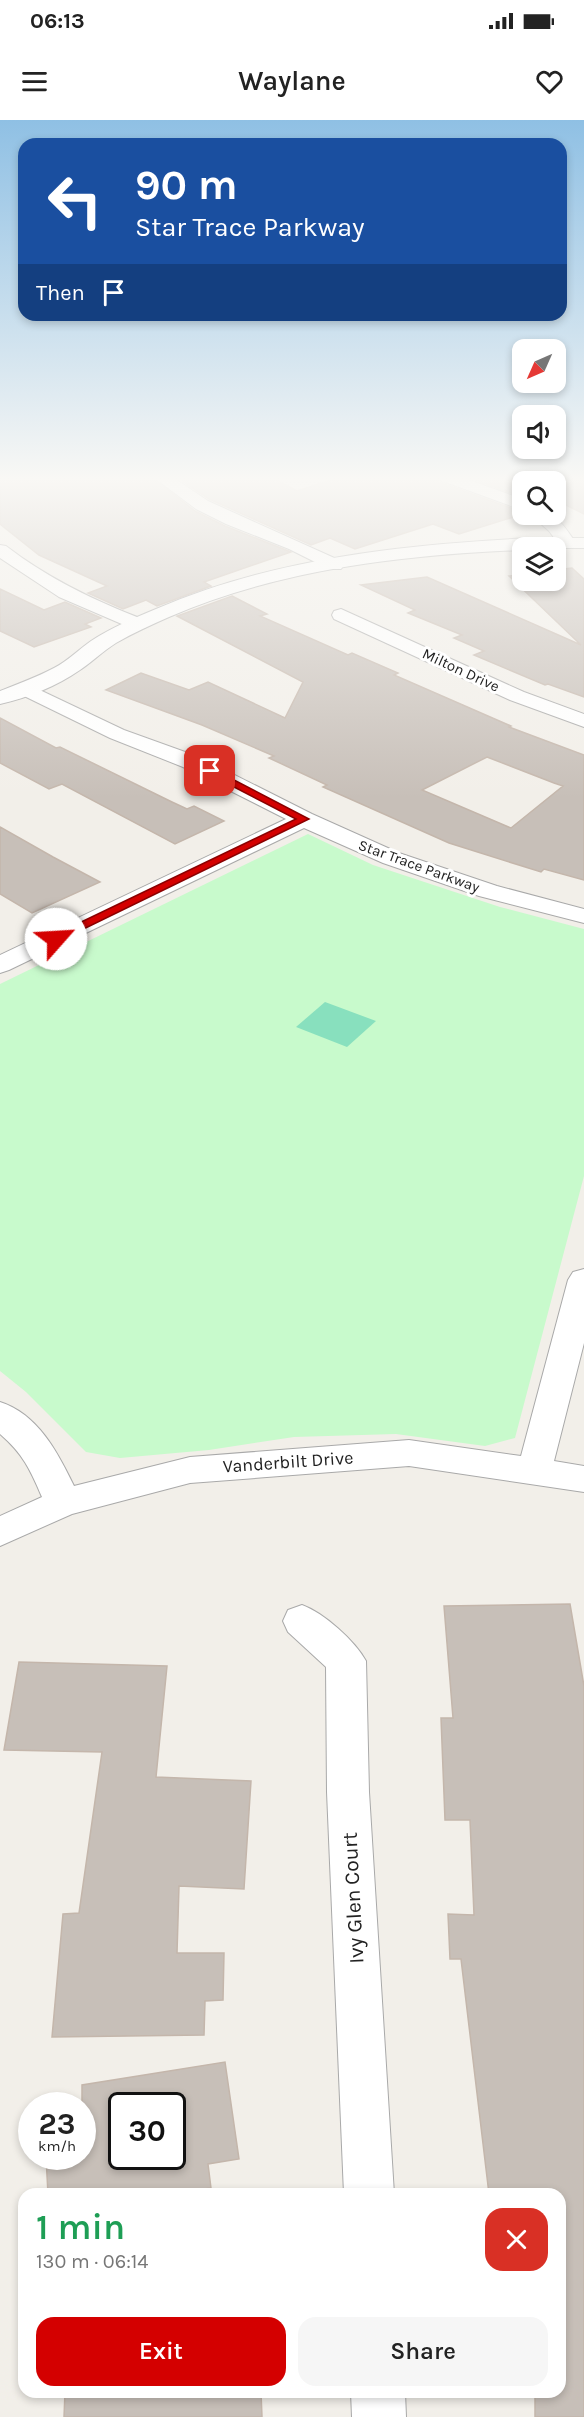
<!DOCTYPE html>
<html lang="en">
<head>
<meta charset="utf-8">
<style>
  body { margin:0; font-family:Karla,sans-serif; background:#f6f6f6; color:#222; height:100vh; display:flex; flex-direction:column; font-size:22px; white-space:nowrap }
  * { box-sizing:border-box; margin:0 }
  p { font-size:20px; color:#767676 }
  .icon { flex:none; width:33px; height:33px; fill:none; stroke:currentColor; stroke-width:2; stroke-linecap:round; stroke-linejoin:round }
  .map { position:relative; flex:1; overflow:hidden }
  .side { position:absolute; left:18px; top:2068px; width:548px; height:210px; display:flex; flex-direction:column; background:#fff; border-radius:18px; box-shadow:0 3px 9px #0003 }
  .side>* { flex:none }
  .hud { position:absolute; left:18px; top:18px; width:549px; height:183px; border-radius:18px; box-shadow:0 3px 9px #0003; background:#1a4fa0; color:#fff; overflow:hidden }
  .needle { width:39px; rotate:225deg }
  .tools { position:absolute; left:512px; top:219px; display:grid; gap:12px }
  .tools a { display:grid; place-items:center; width:54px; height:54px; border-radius:12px; background:#fff; box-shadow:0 3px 9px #0003; font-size:30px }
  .speed { position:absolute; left:18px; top:1972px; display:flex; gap:12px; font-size:30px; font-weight:700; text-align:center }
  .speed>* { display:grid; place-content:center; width:78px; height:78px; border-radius:50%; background:#fff; box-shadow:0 3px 9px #0003; line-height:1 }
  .speed small { font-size:15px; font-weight:400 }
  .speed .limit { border:3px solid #111; border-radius:9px; background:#fff; color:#111 }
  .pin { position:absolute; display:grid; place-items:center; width:51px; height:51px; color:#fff; margin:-26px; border-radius:12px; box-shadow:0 3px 9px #0006 }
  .me { position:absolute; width:66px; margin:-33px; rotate:64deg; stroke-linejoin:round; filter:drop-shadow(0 0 4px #0008) }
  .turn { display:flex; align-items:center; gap:21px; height:126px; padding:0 18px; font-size:27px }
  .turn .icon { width:78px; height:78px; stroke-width:2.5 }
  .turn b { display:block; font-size:42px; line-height:51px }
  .then { display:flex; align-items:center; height:57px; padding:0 18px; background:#0003; gap:12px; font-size:22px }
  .round { display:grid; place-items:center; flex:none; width:63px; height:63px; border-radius:18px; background:#f6f6f6 }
  .headline { display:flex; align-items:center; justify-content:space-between; height:102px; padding:0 18px }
  h1 { font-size:36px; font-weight:600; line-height:45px; color:#1e9e55 }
  .button { display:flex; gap:12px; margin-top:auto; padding:12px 18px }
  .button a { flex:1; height:69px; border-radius:18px; background:#d40000; color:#fff; font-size:24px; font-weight:600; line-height:69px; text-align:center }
  .button a+a { background:#f6f6f6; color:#222 }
  .status { display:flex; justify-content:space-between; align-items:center; height:42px; padding:0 30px; background:#fff; direction:ltr }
  .status svg { height:16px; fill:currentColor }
  header { display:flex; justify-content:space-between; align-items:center; height:78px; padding:0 18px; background:#fff; font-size:27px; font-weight:600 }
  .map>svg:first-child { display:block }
  .park { fill:#c8facc }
  .pitch { fill:#88e0be }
  .building { fill:#c7bfb8; stroke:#c4b6ab; stroke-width:1.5; fill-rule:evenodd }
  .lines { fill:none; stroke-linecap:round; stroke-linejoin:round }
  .minor-casing { stroke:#a9a9a9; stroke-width:2 }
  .tertiary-casing { stroke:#a9a9a9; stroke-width:2 }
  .minor { fill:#fff; fill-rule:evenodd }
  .tertiary { fill:#fff; fill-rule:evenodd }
  .route { fill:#d40000; stroke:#8a0000; stroke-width:1.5 }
  .labels { text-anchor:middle; stroke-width:6; stroke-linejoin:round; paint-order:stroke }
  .far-street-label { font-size:15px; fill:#222; stroke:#fff }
  .street-label { font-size:18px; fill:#222; stroke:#fff }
  .near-street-label { font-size:21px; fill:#222; stroke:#fff }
</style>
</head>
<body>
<div class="status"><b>06:13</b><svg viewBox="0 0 49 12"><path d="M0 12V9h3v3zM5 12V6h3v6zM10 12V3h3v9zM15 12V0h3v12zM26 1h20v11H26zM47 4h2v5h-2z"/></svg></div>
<header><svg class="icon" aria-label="menu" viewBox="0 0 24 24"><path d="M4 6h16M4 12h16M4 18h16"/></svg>Waylane<svg class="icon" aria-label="heart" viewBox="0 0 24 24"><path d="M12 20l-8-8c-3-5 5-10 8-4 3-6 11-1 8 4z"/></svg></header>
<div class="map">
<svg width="584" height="2297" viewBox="0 0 584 2297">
  <rect width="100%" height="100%" fill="#f2efe9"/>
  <path class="park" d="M308,714L373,745L500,787L584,809V1056L515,1318L485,1326L396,1314L294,1317L209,1330L120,1338L86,1332L26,1272L0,1251V864Z"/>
  <path class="pitch" d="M325,882L376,901L347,927L296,907Z"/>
  <path class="building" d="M0,356H150L195,391L225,406L291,432L204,462L211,466L157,486L146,480L123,489L88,473L107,466L39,435L0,404Z
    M175,356H263L272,361L277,360L297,371L343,356H433L436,361L522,392L523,394L459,414L433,404L355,429L330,418L311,425L209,379Z
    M465,356H584V394L562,383L555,385V362H522V377Z
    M572,448L584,459V577L548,564L545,565L474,535L484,531L454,518L462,515L408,493L415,490L361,465L427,457L581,525L509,456L522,454V460H555V450Z
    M0,469L44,490L65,482L101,498L85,504L91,507L34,527L0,511Z
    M232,476L267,494L260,496L348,535L352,533L398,553L394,555L511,606L509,607L584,635V760L544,749L541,752L449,723L323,667L327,665L269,638L274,636L202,605L106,570L141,553L189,570L208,562L285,598L303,562L177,496ZM487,637L554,663L563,666L511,708L422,670Z
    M0,598L56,628L60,627L172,682L187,689L194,686L224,701L175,724L62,664L49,669L0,643Z
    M0,707L53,737L100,762L32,793L0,774Z
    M570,1484L584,1566V2297H535V2272H560V2074H489L461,1839H450L448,1794L474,1795L470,1700H445L441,1598H453L444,1486Z
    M19,1542L167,1546L156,1657L251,1661L244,1769L179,1766L177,1833H224L223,1880L205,1881L204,1915L52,1917L63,1794L79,1793L102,1632L4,1630Z
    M225,1942L239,2039L208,2044L211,2068L186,2072V2074H48L46,2037H82V1965ZM122,1986H172V2037H122Z
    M65,2272H261L262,2297H64Z"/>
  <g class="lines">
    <defs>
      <path id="minor" d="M152,356H171L208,381L341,441L344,445L341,449H329L289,429L226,404L196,389Z
        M435,356H458L522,379V390L437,359Z
        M530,394C558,394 560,400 576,423L573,427H561L549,411Z
        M0,425L6,426C49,459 95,481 145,500L147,504L145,508H131L59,477L0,438Z
        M341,489L524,572L584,594V607L510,580L334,499L332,495L334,491Z
        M25,563L124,610L199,637L312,694L399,733L497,766L584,789V803L479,776L383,743L304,708L9,850L0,853V835L286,699L183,647L110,618L18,573L15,569L18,565Z
        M584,1149V1223L554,1341L584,1346V1372L409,1346L190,1363L72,1394L0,1426V1396L42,1377C30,1349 23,1334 0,1314V1282C38,1294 58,1333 74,1366L190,1337L409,1320L521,1336L568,1160L573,1152Z
        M302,1485C324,1493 355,1521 366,1541L369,1672L394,2074H344L327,1672L326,1547L288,1512L283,1501L288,1490Z
        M351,2272H405L406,2297H352Z"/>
      <path id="tertiary" d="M533,418H584V428H522V430C403,435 280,449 169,497C151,505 133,513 116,523C103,531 92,542 80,550C57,566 27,578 0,584V571C18,564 37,557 54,548C68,541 78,530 91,521C111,508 134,498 156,489C274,438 406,424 533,418Z"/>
    </defs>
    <use href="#minor" class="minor-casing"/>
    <use href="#tertiary" class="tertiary-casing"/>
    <use href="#minor" class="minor"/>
    <use href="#tertiary" class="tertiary"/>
  </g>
  <linearGradient id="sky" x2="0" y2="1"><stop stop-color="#8fc0e4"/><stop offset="0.53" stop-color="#f9f8f5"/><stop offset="1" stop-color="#f9f8f5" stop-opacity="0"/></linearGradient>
  <rect width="584" height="678" fill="url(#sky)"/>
  <path class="route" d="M207,649H213L309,699L59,821H52V816L296,699L207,653Z"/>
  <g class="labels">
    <g class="far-street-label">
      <text transform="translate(461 550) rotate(25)" y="5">Milton Drive</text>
      <text transform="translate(419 746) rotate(20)" y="5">Star Trace Parkway</text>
    </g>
    <g class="street-label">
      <text transform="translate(288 1342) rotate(-4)" y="6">Vanderbilt Drive</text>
    </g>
    <g class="near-street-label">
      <text transform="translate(353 1778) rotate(-93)" y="7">Ivy Glen Court</text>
    </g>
  </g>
</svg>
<div class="tools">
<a><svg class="needle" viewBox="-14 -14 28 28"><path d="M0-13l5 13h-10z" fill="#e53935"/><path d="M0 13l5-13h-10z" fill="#767676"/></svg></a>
<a><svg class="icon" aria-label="sound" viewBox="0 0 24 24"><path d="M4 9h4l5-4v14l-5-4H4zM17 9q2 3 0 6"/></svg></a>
<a><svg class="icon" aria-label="search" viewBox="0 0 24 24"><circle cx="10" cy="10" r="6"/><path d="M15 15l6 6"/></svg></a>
<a><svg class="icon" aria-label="layers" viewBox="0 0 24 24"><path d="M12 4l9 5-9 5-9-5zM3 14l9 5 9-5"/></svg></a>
</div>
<div class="speed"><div>23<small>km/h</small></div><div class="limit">30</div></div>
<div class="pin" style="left:210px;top:651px;background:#d93025"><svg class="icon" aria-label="arrive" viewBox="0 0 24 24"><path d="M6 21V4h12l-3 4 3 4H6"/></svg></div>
<svg class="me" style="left:56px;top:819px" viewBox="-20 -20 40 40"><circle r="19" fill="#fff"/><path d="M0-13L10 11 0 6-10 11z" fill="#d40000"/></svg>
<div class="hud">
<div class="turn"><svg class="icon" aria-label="left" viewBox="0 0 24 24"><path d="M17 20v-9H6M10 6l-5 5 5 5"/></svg><div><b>90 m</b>Star Trace Parkway</div></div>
<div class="then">Then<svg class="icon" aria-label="arrive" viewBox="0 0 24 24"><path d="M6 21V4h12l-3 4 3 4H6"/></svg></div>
</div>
<section class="side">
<div class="headline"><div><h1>1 min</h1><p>130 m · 06:14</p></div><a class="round" style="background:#d93025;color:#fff"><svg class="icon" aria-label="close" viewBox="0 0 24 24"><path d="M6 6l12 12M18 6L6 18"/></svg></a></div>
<div class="button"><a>Exit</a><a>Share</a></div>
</section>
</div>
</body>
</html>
